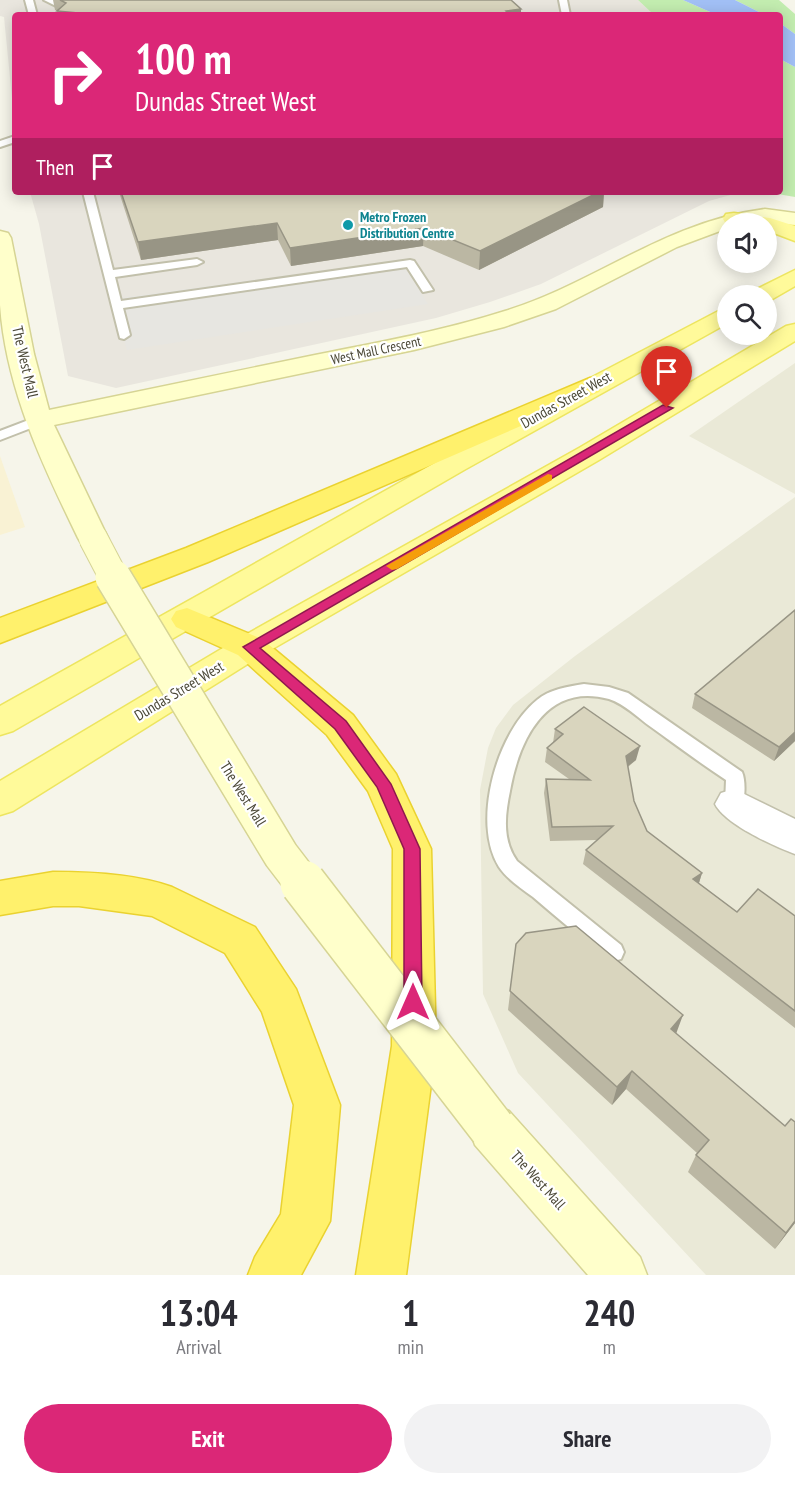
<!DOCTYPE html>
<html lang="en">
<head>
<meta charset="utf-8">
<style>
  body { margin:0; font-family:"PT Sans Narrow",sans-serif; background:#f2f2f3; color:#2b2b33; height:100vh; display:flex; flex-direction:column; font-size:22px; white-space:nowrap }
  * { box-sizing:border-box; margin:0 }
  p { font-size:20px; color:#7c7c81 }
  .icon { flex:none; width:33px; height:33px; fill:none; stroke:currentColor; stroke-width:2; stroke-linecap:round; stroke-linejoin:round }
  .map { position:relative; height:1275px; overflow:hidden }
  .panel { display:flex; flex-direction:column; background:#fff; flex:1 }
  .panel>* { flex:none }
  .hud { position:absolute; left:12px; top:12px; width:771px; height:183px; border-radius:6px; box-shadow:0 3px 15px #0003; background:#db2777; color:#fff; overflow:hidden }
  .buttons { position:absolute; left:717px; top:213px; display:grid; gap:12px }
  .buttons a { display:grid; place-items:center; width:60px; height:60px; border-radius:50%; background:#fff; box-shadow:0 3px 15px #0003; font-size:30px }
  .pin { position:absolute; display:grid; place-items:center; width:51px; height:51px; color:#fff; margin:-62px -26px; border-radius:50% 50% 50% 0; rotate:-45deg; box-shadow:0 0 6px #0007 }
  .pin .icon { rotate:45deg }
  .me { position:absolute; width:66px; margin:-33px; rotate:0deg; stroke-linejoin:round; filter:drop-shadow(0 0 4px #0008) }
  .turn { display:flex; align-items:center; gap:21px; height:126px; padding:0 24px; font-size:27px }
  .turn .icon { width:78px; height:78px; stroke-width:2.5 }
  .turn b { display:block; font-size:42px; line-height:51px }
  .then { display:flex; align-items:center; height:57px; padding:0 24px; background:#0003; gap:12px; font-size:22px }
  .eta { display:flex; justify-content:space-evenly; align-items:center; height:102px; text-align:center }
  .eta b { font-size:36px; font-weight:700; line-height:42px }
  .action { display:flex; gap:12px; margin-top:auto; padding:12px 24px }
  .action a { flex:1; height:69px; border-radius:36px; background:#db2777; color:#fff; font-size:24px; font-weight:700; line-height:69px; text-align:center }
  .action a+a { background:#f2f2f3; color:#2b2b33 }
  .map>svg:first-child { display:block }
  .residential { fill:#eae9d7 }
  .commercial { fill:#f9f2d4 }
  .industrial { fill:#e9e6de }
  .green { fill:#c3edb0 }
  .parking { fill:#e7e6e1 }
  .water { fill:#a2c0f6 }
  .lines { fill:none; stroke-linecap:round; stroke-linejoin:round }
  .service-casing { stroke:#c2c0ab; stroke-width:4 }
  .minor-casing { stroke:#c2c0ab; stroke-width:3 }
  .secondary-casing { stroke:#d6d494; stroke-width:3 }
  .primary-casing { stroke:#ede560; stroke-width:3 }
  .motorway-casing { stroke:#ead230; stroke-width:3 }
  .service { fill:#fff; fill-rule:evenodd }
  .minor { fill:#fff; fill-rule:evenodd }
  .secondary { fill:#ffffcb; fill-rule:evenodd }
  .primary { fill:#fffa9a; fill-rule:evenodd }
  .motorway { fill:#fff16c; fill-rule:evenodd }
  .secondary-bridge-far2-casing { stroke:#d6d494; stroke-width:30; stroke-linecap:butt }
  .secondary-bridge-far1-casing { stroke:#d6d494; stroke-width:38; stroke-linecap:butt }
  .secondary-bridge-casing { stroke:#d6d494; stroke-width:48; stroke-linecap:butt }
  .secondary-bridge-far2 { stroke:#ffffcb; stroke-width:28 }
  .secondary-bridge-far1 { stroke:#ffffcb; stroke-width:35 }
  .secondary-bridge { stroke:#ffffcb; stroke-width:45 }
  .wall { fill:#bbb7a3 }
  .shaded-wall { fill:#989585 }
  .building { fill:#d9d5be; stroke:#989585; stroke-width:1.5 }
  .route { fill:#db2777; stroke:#8e194d; stroke-width:1.5 }
  .slow { fill:#f59e0b }
  .culture-dot { fill:#0f9aa8; stroke:#fff; stroke-width:2 }
  .labels { text-anchor:middle; stroke-width:4.5; stroke-linejoin:round; paint-order:stroke }
  .far-culture-label { font-size:14px; font-weight:bold; fill:#0d838f; stroke:#fff; text-anchor:start }
  .far-street-label { font-size:14px; fill:#4b4837; stroke:#fff }
  .street-label { font-size:15px; fill:#4b4837; stroke:#fff }
</style>
</head>
<body>
<div class="map">
<svg width="795" height="1275" viewBox="0 0 795 1275">
  <rect width="100%" height="100%" fill="#f6f5ea"/>
  <path class="residential" d="M795,363V494L689,436Z
    M795,497V1275H706L518,1073L483,994L480,790L488,748L496,728L513,705L575,656Z"/>
  <path class="commercial" d="M0,456L25,527L0,535Z"/>
  <path class="industrial" d="M0,0H638L654,15H15V129L4,17L0,16Z
    M30,192H732L734,194L709,201L541,284L490,302L436,318L116,388L68,376L39,224Z"/>
  <path class="green" d="M638,0H683L717,15H654Z
    M735,0H779L795,14V34L780,23V15H765Z
    M780,59L795,67V197L772,193L734,194L732,192H780Z"/>
  <path class="parking" d="M400,260L428,304L127,350L112,299Z"/>
  <path class="water" d="M683,0H735L765,15H717Z
    M780,23L795,34V67L780,59Z"/>
  <g class="lines">
    <defs>
      <path id="service" d="M25,0H33L37,15H29Z
        M44,0H55L69,7L62,9Z
        M559,0H567L570,15H562Z
        M15,136V142L0,147V141Z
        M83,192H93L113,270L197,259L203,262L197,265L115,277L121,301L410,260L414,261L433,290L423,292L407,267L123,308L130,335L124,339L120,338Z
        M39,416L44,417V423L0,440V431Z
        M584,684L609,687L628,693L742,772C746,781 745,800 741,809L734,812L727,809L725,804L726,780C700,763 676,745 651,727C638,718 625,704 609,699C546,682 519,740 510,791C505,815 502,840 517,861L621,945L624,952L621,959L614,961L607,959C582,938 557,918 533,897C521,888 507,879 499,867C471,822 497,732 537,700C550,689 567,687 584,684Z"/>
      <path id="minor" d="M734,789L795,819V854C773,846 725,824 715,804L721,793Z"/>
      <path id="secondary" d="M765,209L795,213V225L765,222L728,224V228L677,247L556,309L504,327L414,350L54,425L108,538L104,545L93,548L82,545L78,538C42,464 6,388 0,305C0,281 0,256 0,231L8,233L11,238L34,354L49,410C138,392 226,373 315,355C379,342 443,331 505,311C598,282 664,222 765,209Z
        M492,1105L509,1111L640,1257L647,1275H588L475,1145L469,1128L475,1111Z"/>
      <path id="primary" d="M734,213L770,218L795,226V241L766,230V224H726L723,219L726,214Z
        M795,270V286L769,301L766,302V296H750L753,291Z
        M728,306V323L464,470L13,731L0,735V706L535,407Z
        M795,324V341L599,460L262,655L13,811L0,815V781L238,639L579,448L786,326Z"/>
      <path id="motorway" d="M590,378L599,380L603,386L599,392L208,562L0,643V618L186,548Z
        M187,608L262,639L353,715L396,774L431,849L436,1046L406,1275H356L392,1046L393,849L368,791L327,735L238,655L176,627L171,619L176,611Z
        M53,872C91,872 136,874 172,887L255,927L296,989L340,1105L330,1221L301,1275H248L255,1257L281,1214L294,1105L262,1012L225,953L152,916L79,906H53L0,915V881Z"/>
    </defs>
    <use href="#service" class="service-casing"/>
    <use href="#minor" class="minor-casing"/>
    <use href="#secondary" class="secondary-casing"/>
    <use href="#primary" class="primary-casing"/>
    <use href="#motorway" class="motorway-casing"/>
    <use href="#service" class="service"/>
    <use href="#minor" class="minor"/>
    <use href="#secondary" class="secondary"/>
    <use href="#primary" class="primary"/>
    <use href="#motorway" class="motorway"/>
    <defs>
      <path id="secondary-bridge-far2" d="M93,538L114,578"/>
      <path id="secondary-bridge-far1" d="M113,577L281,855L304,885"/>
      <path id="secondary-bridge" d="M303,883L492,1128"/>
    </defs>
    <use href="#secondary-bridge-far2" class="secondary-bridge-far2-casing"/>
    <use href="#secondary-bridge-far1" class="secondary-bridge-far1-casing"/>
    <use href="#secondary-bridge" class="secondary-bridge-casing"/>
    <use href="#secondary-bridge-far2" class="secondary-bridge-far2"/>
    <use href="#secondary-bridge-far1" class="secondary-bridge-far1"/>
    <use href="#secondary-bridge" class="secondary-bridge"/>
  </g>
  <path class="wall" d="M53,0H511L521,9V15H57V11L55,10Z
    M119,192H604L603,207L479,270L423,246L291,266L278,240L141,260Z
    M795,610V741L774,761L692,708L695,694Z
    M555,729L636,760L628,767L634,801L647,831L702,873L699,883L737,912L795,916V1028L583,864L586,850L597,840L550,841L544,793L546,779H569L545,762L547,748L553,743Z
    M516,944L676,1034L795,1223L775,1249L688,1172L697,1153L626,1089L612,1105L508,1010Z"/>
  <path class="shaded-wall" d="M521,9V15H505L506,11Z
    M599,192H604L603,207L479,270L480,251Z
    M277,223L278,240L141,260L138,242Z
    M424,228L423,246L291,266L290,248Z
    M795,732V741L774,761L779,747Z
    M640,746L636,760L623,770L626,756Z
    M702,873L698,886L693,879Z
    M683,1015L676,1034L671,1029Z
    M632,1071L626,1089L612,1105L617,1087Z
    M795,1221V1223L775,1249L786,1233Z"/>
  <path class="building" d="M60,0H511L521,9L506,11L510,15H79L78,13L57,11L66,3Z
    M121,192H599L480,251L424,228L290,248L277,223L138,242Z
    M795,610V732L779,747L695,694Z
    M584,707L640,746L626,756L634,801L647,831L702,873L693,879L737,912L758,889L795,916V1011L586,850L613,826L552,827L546,779L590,780L547,748L563,734L555,729Z
    M576,926L683,1015L671,1029L785,1126L791,1119L795,1122V1221L786,1233L696,1155L709,1140L632,1071L617,1087L510,991L516,944L526,933Z"/>
  <path class="route" d="M663,405L673,408L260,648L346,721L391,784L420,849L422,1002L420,1008L413,1010L407,1008L404,1002V849L377,787L335,729L243,647Z"/>
  <path class="slow" d="M548,474L552,475V480L397,569L392,570L386,566Z"/>
  <circle class="culture-dot" cx="348" cy="225" r="6"/>
  <g class="labels">
    <g class="far-culture-label">
      <text x="360" y="222">Metro Frozen<tspan x="360" dy="16">Distribution Centre</tspan></text>
    </g>
    <g class="far-street-label">
      <text transform="translate(376 350) rotate(-12)" y="5">West Mall Crescent</text>
    </g>
    <g class="street-label">
      <text transform="translate(25 362) rotate(77)" y="5">The West Mall</text>
      <text transform="translate(566 400) rotate(-29)" y="5">Dundas Street West</text>
      <text transform="translate(179 691) rotate(-31)" y="5">Dundas Street West</text>
      <text transform="translate(243 794) rotate(58)" y="5">The West Mall</text>
      <text transform="translate(538 1180) rotate(48)" y="5">The West Mall</text>
    </g>
  </g>
</svg>
<div class="buttons">
<a><svg class="icon" aria-label="sound" viewBox="0 0 24 24"><path d="M4 9h4l5-4v14l-5-4H4zM17 9q2 3 0 6"/></svg></a>
<a><svg class="icon" aria-label="search" viewBox="0 0 24 24"><circle cx="10" cy="10" r="6"/><path d="M15 15l6 6"/></svg></a>
</div>
<div class="pin" style="left:667px;top:408px;background:#d93025"><svg class="icon" aria-label="arrive" viewBox="0 0 24 24"><path d="M6 21V4h12l-3 4 3 4H6"/></svg></div>
<svg class="me" style="left:413px;top:1002px" viewBox="-20 -20 40 40"><path d="M0-17L14 15 0 8-14 15z" fill="#db2777" stroke="#fff" stroke-width="4"/></svg>
<div class="hud">
<div class="turn"><svg class="icon" aria-label="right" viewBox="0 0 24 24"><path d="M7 20v-9h11M14 6l5 5-5 5"/></svg><div><b>100 m</b>Dundas Street West</div></div>
<div class="then">Then<svg class="icon" aria-label="arrive" viewBox="0 0 24 24"><path d="M6 21V4h12l-3 4 3 4H6"/></svg></div>
</div>
</div>
<section class="panel">
<div class="eta">
<div><b>13:04</b><p>Arrival</p></div>
<div><b>1</b><p>min</p></div>
<div><b>240</b><p>m</p></div>
</div>
<div class="action"><a>Exit</a><a>Share</a></div>
</section>
</body>
</html>
